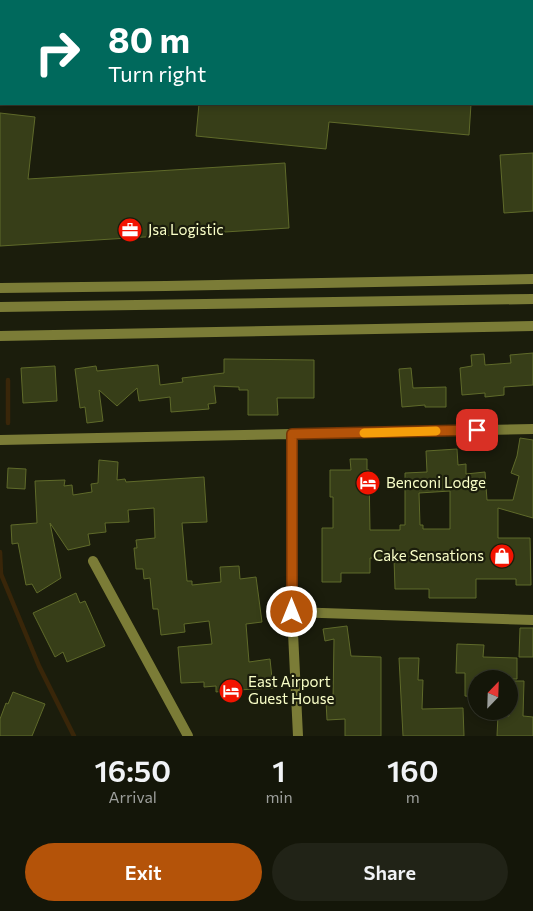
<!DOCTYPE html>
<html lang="en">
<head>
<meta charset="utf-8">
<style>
  body { margin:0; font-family:Commissioner,sans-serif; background:#212317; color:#f1f3f6; height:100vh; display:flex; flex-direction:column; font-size:19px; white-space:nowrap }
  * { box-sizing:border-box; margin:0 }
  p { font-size:16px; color:#9d9f9c }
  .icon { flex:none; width:28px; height:28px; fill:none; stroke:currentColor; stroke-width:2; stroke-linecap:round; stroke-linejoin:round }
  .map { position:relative; height:736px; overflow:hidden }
  .panel { display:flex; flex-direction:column; background:#141609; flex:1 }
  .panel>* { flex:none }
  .guide { position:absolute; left:0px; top:0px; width:534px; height:105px; box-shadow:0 2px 8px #0003,0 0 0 1px #33352a; background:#00695c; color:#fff; overflow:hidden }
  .needle { width:32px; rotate:23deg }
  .fabs { position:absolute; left:468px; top:670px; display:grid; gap:10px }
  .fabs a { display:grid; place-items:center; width:50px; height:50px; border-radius:50%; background:#141609; box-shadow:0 2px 8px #0003,0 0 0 1px #33352a; font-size:25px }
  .pin { position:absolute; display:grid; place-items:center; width:42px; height:42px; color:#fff; margin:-21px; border-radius:10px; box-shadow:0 2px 8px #0006 }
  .me { position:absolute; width:55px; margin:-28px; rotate:0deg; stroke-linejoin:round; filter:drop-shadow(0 0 4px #0008) }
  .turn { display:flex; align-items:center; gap:18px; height:105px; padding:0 25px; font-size:22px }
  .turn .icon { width:65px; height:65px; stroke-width:2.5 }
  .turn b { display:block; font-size:35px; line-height:42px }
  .eta { display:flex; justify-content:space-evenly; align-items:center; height:85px; text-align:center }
  .eta b { font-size:30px; font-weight:600; line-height:35px }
  .button { display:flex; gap:10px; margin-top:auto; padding:10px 25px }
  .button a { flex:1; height:58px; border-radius:30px; background:#b45309; color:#fff; font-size:20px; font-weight:600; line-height:58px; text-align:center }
  .button a+a { background:#212317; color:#f1f3f6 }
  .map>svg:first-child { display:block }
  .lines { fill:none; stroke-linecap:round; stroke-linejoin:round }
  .stream { stroke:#392609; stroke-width:4.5 }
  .building { fill:#373e18; stroke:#5f6a2a; fill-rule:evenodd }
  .street { stroke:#7b7c37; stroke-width:10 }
  .route-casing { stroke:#753606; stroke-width:12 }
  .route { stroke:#b45309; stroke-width:9 }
  .slow { stroke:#f59e0b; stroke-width:9 }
  .labels { text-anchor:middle; stroke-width:4.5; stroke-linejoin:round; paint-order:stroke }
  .poi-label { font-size:15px; fill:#faffc8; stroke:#1b1d0c; text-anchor:start }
</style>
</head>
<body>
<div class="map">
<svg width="533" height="736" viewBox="0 0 533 736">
  <rect width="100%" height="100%" fill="#1b1d0c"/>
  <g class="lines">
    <path class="stream" d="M8,423V380
      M0,552L1,574L39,666L74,736"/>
  </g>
  <path class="building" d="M199,104H471L469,135L329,122L326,149L196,136Z
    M0,113L35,117L28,179L285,163L289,228L0,246Z
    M533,153V211L504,213L500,155Z
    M533,353V385L504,387V395L485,397V393L462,395L460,368L472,366L471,355L484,354L485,365L511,363L510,355Z
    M224,359L314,360V398H277L278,415H248V390H239V387L214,386L216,403L208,404L209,409L171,412L170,397L139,401L137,388L117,406L99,390L103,421L87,423L85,407L80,408L75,369L96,366L97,371L158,365L160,385L183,382L182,378L224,373Z
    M55,366L57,401L23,403L21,368Z
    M411,368L413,388L446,387V407H425V405L402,407L399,369Z
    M520,438L533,440V518L498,508V538H530L531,585H516V579H476V598H429V589H395L394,558H370V573H341V582H322V528H333V497H330V470H351L350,459H367V470H369L370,530H400V525H405V473L427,472L426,451L457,449L458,465L466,464V474L485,472L487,500H513L519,476L511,473L517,456ZM450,491V529H423V525H420L419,493Z
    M99,460L118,462L117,480L125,479L126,482L204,477L207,522L182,523L187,581H192V585L221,582L220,567L239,566L240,579L256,577L262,622L246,624L249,662L270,659L273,688L238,690L239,699L224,700L223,691L216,692V686L204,687V682L181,683L178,647L212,644L209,621L184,624L185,632L161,635L158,609H153L150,578L144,579L143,569H136L134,548H137L136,540L155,538L154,508L128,510L129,522L105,523L106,532L88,534L90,545L68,550L50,523L61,578L37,593L32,584L26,585L18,543L12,544L11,525L37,523L35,481L65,480L64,486L72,485L73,495L92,492L91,484L98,483Z
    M8,468L26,469L25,489L7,488Z
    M76,593L80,603L85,601L105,646L67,662L63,652L55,657L33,613Z
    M347,626L351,656L381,657V736H345V719L327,720L326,701H333L334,639L325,641L323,629Z
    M520,628H533V657H519Z
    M457,644L484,645L483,657L517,658V679H476V697L465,696V673H456Z
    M399,658H419L418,680H423L422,709L463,708L464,736H403Z
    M509,681H524L523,716L533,717V736H497L498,715L509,716Z
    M13,692L45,704L32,736H0V719L6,703L8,704Z"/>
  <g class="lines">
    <path class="street" d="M0,288L166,286L533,279
      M0,307L533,299
      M0,336L533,326
      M292,434V612L298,736
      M0,440L533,429
      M93,561L188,736
      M292,612L533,620"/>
  </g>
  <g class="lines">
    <defs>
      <path id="route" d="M292,612V434L477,430"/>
    </defs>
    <use href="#route" class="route-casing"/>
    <use href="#route" class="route"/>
    <path class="slow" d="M364,433L436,431"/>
  </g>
  <defs>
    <symbol id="office-disc" viewBox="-11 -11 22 22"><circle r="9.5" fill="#f21401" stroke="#1b1d0c"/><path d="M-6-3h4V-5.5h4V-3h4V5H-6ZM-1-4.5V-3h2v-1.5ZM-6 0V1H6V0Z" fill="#fff"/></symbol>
    <symbol id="hotel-disc" viewBox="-11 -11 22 22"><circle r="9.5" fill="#f21401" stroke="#1b1d0c"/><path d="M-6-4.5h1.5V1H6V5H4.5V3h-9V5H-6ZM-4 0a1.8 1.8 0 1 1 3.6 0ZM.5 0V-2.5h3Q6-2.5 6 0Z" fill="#fff"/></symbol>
    <symbol id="shop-disc" viewBox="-11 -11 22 22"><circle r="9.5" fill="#f21401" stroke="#1b1d0c"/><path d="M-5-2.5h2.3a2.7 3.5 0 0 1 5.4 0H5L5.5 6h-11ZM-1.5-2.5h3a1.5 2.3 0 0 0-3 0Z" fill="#fff"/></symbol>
  </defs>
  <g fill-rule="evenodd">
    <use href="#office-disc" x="116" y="216" width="28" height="28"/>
    <use href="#hotel-disc" x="354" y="469" width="28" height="28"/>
    <use href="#shop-disc" x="488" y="542" width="28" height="28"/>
    <use href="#hotel-disc" x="217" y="677" width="28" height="28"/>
  </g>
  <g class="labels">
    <g class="poi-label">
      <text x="148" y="235">Jsa Logistic</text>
      <text x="386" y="488">Benconi Lodge</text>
      <text x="484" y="561" text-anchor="end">Cake Sensations</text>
      <text x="248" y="687">East Airport<tspan x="248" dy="17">Guest House</tspan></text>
    </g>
  </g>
</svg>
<div class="fabs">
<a><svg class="needle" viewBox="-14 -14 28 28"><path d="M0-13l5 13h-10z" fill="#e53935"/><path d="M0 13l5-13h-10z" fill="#9d9f9c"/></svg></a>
</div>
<div class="pin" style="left:477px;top:430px;background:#d93025"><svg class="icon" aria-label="arrive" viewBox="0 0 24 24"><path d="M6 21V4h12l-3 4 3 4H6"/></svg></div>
<svg class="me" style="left:292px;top:612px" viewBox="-20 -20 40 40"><circle r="17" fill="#b45309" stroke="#fff" stroke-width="3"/><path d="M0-11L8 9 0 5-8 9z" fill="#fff"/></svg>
<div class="guide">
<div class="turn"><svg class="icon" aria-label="right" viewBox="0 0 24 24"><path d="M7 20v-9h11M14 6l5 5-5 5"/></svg><div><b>80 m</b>Turn right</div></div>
</div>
</div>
<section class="panel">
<div class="eta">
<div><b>16:50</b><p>Arrival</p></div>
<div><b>1</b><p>min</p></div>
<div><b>160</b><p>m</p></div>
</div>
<div class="button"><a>Exit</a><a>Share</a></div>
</section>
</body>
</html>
